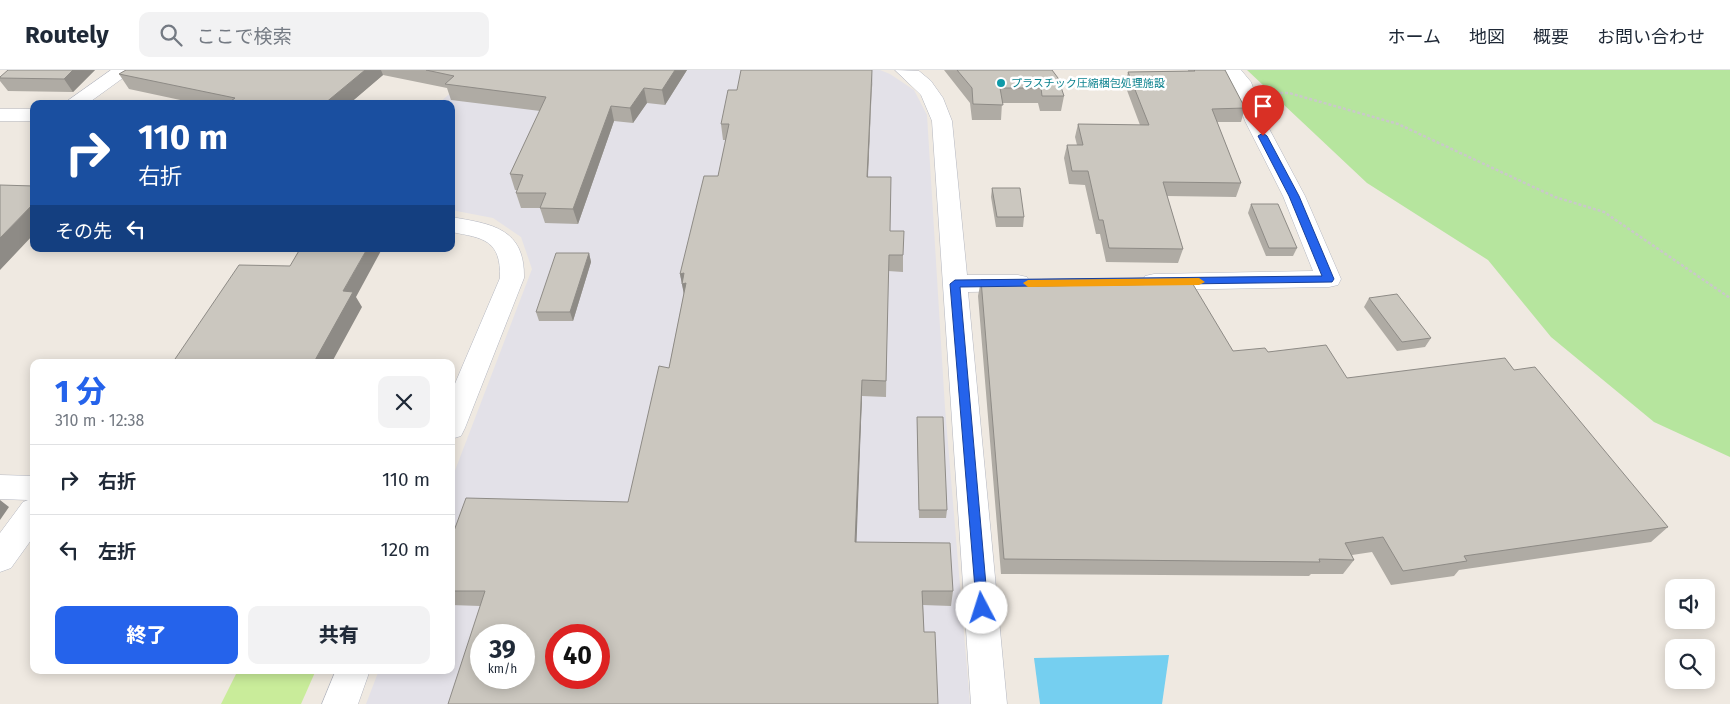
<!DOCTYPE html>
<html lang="ja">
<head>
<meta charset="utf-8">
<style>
  body { margin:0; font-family:"Fira Sans","Noto Sans JP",sans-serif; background:#f2f2f3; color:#1f2937; height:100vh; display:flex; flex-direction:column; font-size:19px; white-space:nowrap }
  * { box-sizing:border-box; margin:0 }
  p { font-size:16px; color:#747a83 }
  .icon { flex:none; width:28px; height:28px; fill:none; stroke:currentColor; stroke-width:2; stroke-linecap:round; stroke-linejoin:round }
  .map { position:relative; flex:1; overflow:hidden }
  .sheet { position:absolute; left:30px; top:289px; width:425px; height:315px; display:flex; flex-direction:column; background:#fff; border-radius:10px; box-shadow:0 2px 12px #0003 }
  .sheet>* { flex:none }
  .guide { position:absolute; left:30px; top:30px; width:425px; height:152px; border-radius:10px; box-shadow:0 2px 12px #0003; background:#1a4fa0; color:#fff; overflow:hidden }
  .buttons { position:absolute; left:1665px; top:509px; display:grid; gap:10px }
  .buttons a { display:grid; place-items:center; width:50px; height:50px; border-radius:10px; background:#fff; box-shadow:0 2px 12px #0003; font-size:25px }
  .speed { position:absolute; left:470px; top:554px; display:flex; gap:10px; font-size:25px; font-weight:700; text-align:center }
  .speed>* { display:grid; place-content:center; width:65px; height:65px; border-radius:50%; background:#fff; box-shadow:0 2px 12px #0003; line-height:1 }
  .speed small { font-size:12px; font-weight:400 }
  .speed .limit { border:8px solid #d22; background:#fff; color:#111 }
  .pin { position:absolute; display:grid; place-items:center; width:42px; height:42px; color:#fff; margin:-51px -21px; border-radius:50% 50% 50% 0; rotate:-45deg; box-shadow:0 0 5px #0007 }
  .pin .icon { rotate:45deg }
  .me { position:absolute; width:55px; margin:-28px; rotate:355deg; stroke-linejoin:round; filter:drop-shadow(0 0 4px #0008) }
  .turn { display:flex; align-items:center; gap:18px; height:105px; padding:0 25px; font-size:22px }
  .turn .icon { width:65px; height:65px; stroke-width:2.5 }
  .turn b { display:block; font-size:35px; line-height:42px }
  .then { display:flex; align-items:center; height:48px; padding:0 25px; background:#0003; gap:10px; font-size:19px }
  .round { display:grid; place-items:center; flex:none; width:52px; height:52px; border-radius:10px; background:#f2f2f3 }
  .head { display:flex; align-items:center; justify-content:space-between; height:85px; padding:0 25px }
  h1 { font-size:30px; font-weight:800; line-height:38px; color:#2563eb }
  .cta { display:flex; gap:10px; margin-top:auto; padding:10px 25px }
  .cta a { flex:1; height:58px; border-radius:10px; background:#2563eb; color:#fff; font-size:20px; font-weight:800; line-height:58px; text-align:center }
  .cta a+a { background:#f2f2f3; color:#1f2937 }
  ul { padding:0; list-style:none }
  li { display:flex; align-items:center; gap:15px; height:70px; padding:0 25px; border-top:1px solid #e0e1e3 }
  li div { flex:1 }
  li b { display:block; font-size:19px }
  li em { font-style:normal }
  header { display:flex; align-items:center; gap:30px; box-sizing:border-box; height:70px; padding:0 25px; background:#fff; border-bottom:1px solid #e0e1e3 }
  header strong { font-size:24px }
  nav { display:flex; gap:28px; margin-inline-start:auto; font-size:18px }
  .search { width:350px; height:45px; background:#f2f2f3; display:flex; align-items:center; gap:12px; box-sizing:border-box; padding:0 18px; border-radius:10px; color:#747a83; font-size:19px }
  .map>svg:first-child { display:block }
  .industrial { fill:#e3e1e8; fill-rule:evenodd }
  .green { fill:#b6e59e }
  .pitch { fill:#c9ec9a }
  .water { fill:#75cff0 }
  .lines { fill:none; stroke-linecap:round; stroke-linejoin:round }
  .minor-casing { stroke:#b4b7c1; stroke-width:1 }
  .path { stroke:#c9c9c9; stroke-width:2.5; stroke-dasharray:3 2; stroke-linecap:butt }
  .minor { fill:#fff; fill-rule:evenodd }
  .wall { fill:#afaba4 }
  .shaded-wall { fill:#8e8b86 }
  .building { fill:#cbc7bf; stroke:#8e8b86; fill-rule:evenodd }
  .route { fill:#2563eb; stroke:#184099 }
  .slow { fill:#f59e0b }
  .culture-dot { fill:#0f9aa8; stroke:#fff; stroke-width:2 }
  .labels { text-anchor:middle; stroke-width:5; stroke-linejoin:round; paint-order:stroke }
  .far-culture-label { font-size:11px; fill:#0d838f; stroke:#fff; text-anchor:start }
</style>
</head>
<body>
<header>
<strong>Routely</strong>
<div class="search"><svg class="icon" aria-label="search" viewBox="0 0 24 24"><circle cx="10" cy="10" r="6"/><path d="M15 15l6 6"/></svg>ここで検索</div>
<nav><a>ホーム</a><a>地図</a><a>概要</a><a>お問い合わせ</a></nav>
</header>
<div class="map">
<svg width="1730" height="634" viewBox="0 0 1730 634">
  <rect width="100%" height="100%" fill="#efe9e1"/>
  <path class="industrial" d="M476,0H880L890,4L914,20L927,45L945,338L970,634H366L379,600H451V411L532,199L521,167L493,148L451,140V34H438ZM481,565H524V608H481ZM556,565H599V608H556Z"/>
  <path class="green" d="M1247,0H1730V387L1654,352L1551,267L1488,190L1367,113Z"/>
  <path class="pitch" d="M238,600H316L301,634H221Z"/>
  <path class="water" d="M1169,585L1162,634H1040L1034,588Z"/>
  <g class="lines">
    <defs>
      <path id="minor" d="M111,0H134L87,34H63Z
        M895,0L919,1L931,11L943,28L952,51L967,205H1018L1027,207L1030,213L1027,219L1018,221L968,222L1007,634H971L932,51L921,25Z
        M1221,0H1241L1251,12L1265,51L1305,126L1341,209L1338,215L1329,217L1154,220L1145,218L1142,212L1145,206L1154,204L1313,201L1283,126L1245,51L1231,13Z
        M0,39H34V51H0Z
        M451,147C492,154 525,158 524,208L465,358L461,366L451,369V323L500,208C501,170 484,168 451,162Z
        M0,405L34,406V466L11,498L0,502V463L23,432L28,430L0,429Z
        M336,600H370L358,634H322Z"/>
    </defs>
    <use href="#minor" class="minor-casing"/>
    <path class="path" d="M1265,23H1289L1398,54L1555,127L1604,142L1730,228"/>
    <use href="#minor" class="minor"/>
  </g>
  <path class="wall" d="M95,0L73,22L8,21L0,11V7Z
    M126,0H687L665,35L647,33L633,53L614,51L578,154L545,153L540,138H521L516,123L517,120H515L510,104L540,41L451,30L447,18L383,5L349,34H199L129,19L119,4Z
    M944,0H1052L1064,26L1061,41H1040L1038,33H1002L1001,50H972L970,33Z
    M1188,0H1225L1245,38L1241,52H1217L1241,113L1236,127L1167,126L1183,179L1178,193L1106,192L1100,164H1096L1085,115L1069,114L1064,88L1067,75H1077L1075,67L1078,54L1140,55L1125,15L1128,2L1188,1Z
    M872,14L868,107L890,161L903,185V202L888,201L886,327L862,326L856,472L953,521L951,536L923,535L924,562L938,634L480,536L451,535V469L628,432L669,298L684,223L680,204L718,106L726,70H723L721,54L737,20Z
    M992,118L1024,147L1023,157H996L991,127Z
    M1251,134L1297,178L1293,186H1266L1248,143Z
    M589,183L591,192L573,251H539L536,242Z
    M981,210L1233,281L1268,282L1347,308L1514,300L1668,457L1651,472L1459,500L1454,506L1391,515L1372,482L1352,485L1354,490L1343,504H1311L1309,506L1001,504L978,226Z
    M1369,228L1431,268L1425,277L1397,281L1364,237Z
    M917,347L947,440L946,448H919L917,355Z"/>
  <path class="shaded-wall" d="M73,0H95L73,22L64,9Z
    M365,0H381L383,5L349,34H324Z
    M675,0H687L665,35L662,20Z
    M873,0L872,14L867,123V107Z
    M644,18L647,33L633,53L630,38Z
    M611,36L614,51L578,154L573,139Z
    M34,133V164L0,200V168Z
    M367,179H382L356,227L362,237L332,292H314L343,221Z
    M589,183L591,192L573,251L570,242Z
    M684,203L689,229L685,230L680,204Z
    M862,310V326L856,486L855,472Z
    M0,430L9,437L0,450Z"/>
  <path class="building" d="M8,0H73L64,9L0,8V7Z
    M126,0H365L324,34H227L235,28L119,4Z
    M426,0H675L662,20L644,18L630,38L611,36L573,139L540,138L546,123H516L523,105L510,104L546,27L445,14L454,6Z
    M741,0H872L867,107H891L890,161H904L903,185H889L886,311L862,310L855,472L950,473L953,521H922L924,562H935L938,634H448L485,521H451V469L466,428L628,432L659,296L669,298L686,213L682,214L684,203L680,204L704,106H718L729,54H721L728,20H737ZM481,565H524V608H481ZM556,565H599V608H556Z
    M957,0H1052L1058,8L1064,26H1042L1041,18H1000L1003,35L973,34L972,18Z
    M1194,0H1225L1245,38L1212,39L1241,113L1163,112L1183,179L1109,178L1103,150H1099L1088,101H1072L1067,75H1083L1078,54L1149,55L1128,2L1195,1Z
    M0,115L34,116V133L0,168Z
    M992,118H1020L1024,147H997Z
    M1251,134H1278L1297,178H1269Z
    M300,179H367L343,221L353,222L314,292H173L239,195L290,196Z
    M556,183H589L570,242H536Z
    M981,210L1191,211L1233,281L1265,278L1268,282L1326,275L1347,308L1505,288L1514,300L1535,297L1668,457L1464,486L1467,491L1403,501L1383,467L1345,473L1354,490L1319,489L1320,492L1004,489Z
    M1397,224L1431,268L1402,272L1369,228Z
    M917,347H943L947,440H919Z"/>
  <path class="route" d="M1263,63L1267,66L1299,126L1334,209L1332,212L960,217L988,538L986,543L982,545L977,543L950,214L955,210L1322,206L1289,126L1258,66Z"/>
  <path class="slow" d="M1199,208L1205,212L1199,215L1028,217L1023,213L1028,210Z"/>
  <circle class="culture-dot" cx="1001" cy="13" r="5"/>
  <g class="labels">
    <g class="far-culture-label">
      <text x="1011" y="17">プラスチック圧縮梱包処理施設</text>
    </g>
  </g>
</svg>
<div class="buttons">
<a><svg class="icon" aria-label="sound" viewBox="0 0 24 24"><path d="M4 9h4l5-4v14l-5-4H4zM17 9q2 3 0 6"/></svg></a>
<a><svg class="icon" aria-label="search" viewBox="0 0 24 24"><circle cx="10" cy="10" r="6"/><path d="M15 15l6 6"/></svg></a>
</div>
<div class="speed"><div>39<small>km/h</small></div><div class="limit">40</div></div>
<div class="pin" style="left:1263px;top:66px;background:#d93025"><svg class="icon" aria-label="arrive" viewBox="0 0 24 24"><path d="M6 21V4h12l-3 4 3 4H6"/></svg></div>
<svg class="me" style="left:982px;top:538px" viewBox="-20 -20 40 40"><circle r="19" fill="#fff"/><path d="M0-13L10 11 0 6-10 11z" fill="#2563eb"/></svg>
<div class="guide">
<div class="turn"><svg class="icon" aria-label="right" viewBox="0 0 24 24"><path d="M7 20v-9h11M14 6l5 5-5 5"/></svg><div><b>110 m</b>右折</div></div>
<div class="then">その先<svg class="icon" aria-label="left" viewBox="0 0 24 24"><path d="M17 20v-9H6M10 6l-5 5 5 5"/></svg></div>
</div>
<section class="sheet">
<div class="head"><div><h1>1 分</h1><p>310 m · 12:38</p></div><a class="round"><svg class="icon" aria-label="close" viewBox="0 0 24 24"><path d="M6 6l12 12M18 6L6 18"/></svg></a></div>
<ul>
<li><svg class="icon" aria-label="right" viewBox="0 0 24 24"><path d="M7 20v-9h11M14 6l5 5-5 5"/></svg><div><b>右折</b></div><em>110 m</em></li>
<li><svg class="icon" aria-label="left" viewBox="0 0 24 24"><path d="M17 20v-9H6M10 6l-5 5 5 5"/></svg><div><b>左折</b></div><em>120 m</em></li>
</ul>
<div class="cta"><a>終了</a><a>共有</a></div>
</section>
</div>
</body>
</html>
